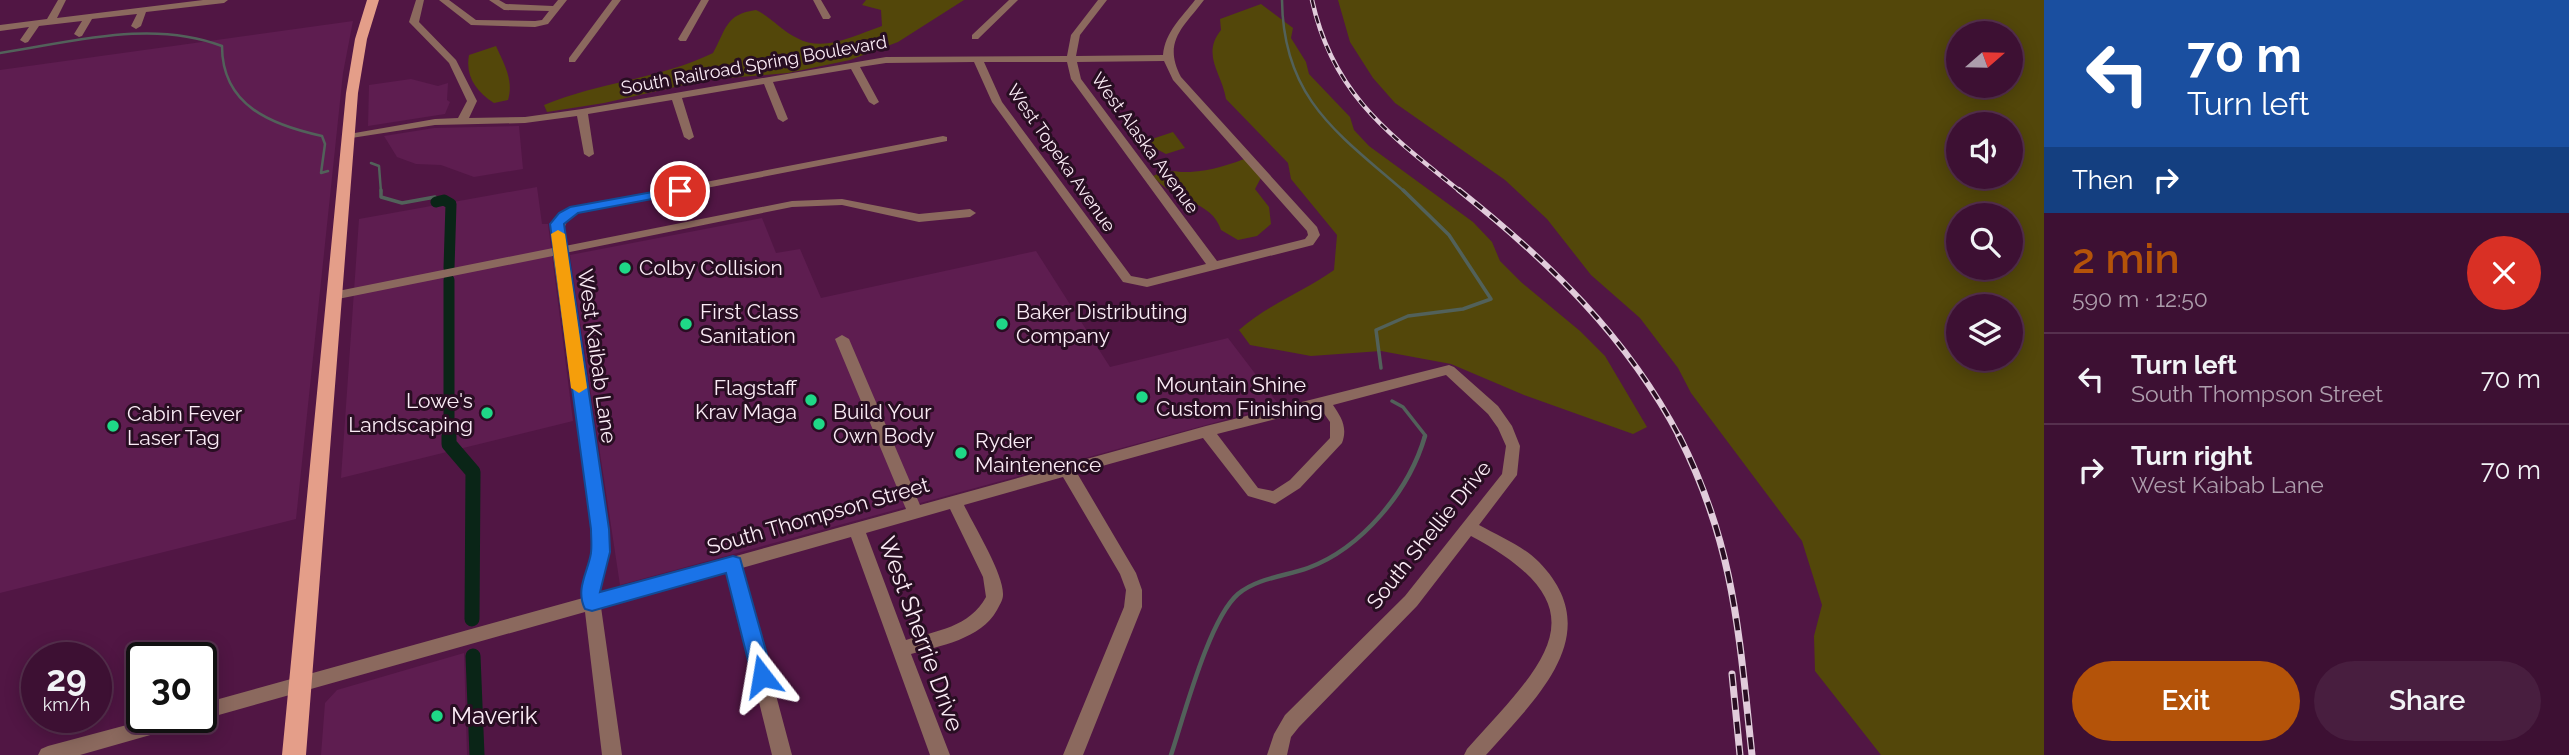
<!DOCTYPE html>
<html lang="en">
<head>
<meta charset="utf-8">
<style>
  body { margin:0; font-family:Raleway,sans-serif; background:#481e3f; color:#f1f3f6; height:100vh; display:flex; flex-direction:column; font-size:26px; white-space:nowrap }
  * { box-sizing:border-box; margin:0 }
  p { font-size:23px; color:#ad9dac }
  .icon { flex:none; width:38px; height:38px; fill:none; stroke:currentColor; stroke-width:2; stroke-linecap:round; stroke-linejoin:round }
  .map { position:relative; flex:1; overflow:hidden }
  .details { display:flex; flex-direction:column; background:#3d1033; width:525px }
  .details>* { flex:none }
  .hud { background:#1a4fa0; color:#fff; overflow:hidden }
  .needle { width:46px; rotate:70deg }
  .tools { position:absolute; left:1946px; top:21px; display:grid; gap:14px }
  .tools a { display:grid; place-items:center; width:77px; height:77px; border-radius:50%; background:#3d1033; box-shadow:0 4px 18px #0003,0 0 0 2px #56304e; font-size:35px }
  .speed { position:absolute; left:21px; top:642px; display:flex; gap:14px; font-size:35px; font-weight:700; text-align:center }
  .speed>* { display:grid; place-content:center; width:91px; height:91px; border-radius:50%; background:#3d1033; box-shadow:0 4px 18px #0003,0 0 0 2px #56304e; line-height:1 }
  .speed small { font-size:18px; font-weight:400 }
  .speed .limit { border:4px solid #111; border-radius:10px; background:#fff; color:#111 }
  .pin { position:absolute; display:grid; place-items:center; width:60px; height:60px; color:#fff; margin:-30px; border:4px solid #fff; border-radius:50%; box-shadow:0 2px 7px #0007 }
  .me { position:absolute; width:77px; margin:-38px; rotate:346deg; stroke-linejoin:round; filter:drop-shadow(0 0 5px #0008) }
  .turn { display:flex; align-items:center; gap:24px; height:147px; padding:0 28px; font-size:32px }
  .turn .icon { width:91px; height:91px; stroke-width:2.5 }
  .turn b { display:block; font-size:49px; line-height:60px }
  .then { display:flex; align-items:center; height:66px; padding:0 28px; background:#0003; gap:14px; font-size:26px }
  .round { display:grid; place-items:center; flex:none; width:74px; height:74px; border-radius:37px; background:#481e3f }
  .overview { display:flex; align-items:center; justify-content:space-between; height:119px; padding:0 28px }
  h1 { font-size:42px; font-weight:600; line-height:52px; color:#b45309 }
  .button { display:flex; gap:14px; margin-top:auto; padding:14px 28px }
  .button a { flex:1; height:80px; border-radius:42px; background:#b45309; color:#fff; font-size:28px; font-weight:600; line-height:80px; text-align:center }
  .button a+a { background:#481e3f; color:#f1f3f6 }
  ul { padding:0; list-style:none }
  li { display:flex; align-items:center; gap:21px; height:91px; padding:0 28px; border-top:2px solid #56304e }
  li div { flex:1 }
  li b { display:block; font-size:26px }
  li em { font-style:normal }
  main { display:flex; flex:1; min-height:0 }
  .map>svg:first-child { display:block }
  .built { fill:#5e1d50 }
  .green { fill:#53470a; fill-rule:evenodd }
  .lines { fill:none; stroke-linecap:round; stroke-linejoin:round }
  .stream-far2 { stroke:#52615a; stroke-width:2.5 }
  .stream-far1 { stroke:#52615a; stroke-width:3.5 }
  .stream { stroke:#52615a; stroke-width:4.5 }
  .canal-far1 { stroke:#0a2517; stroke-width:11 }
  .canal { stroke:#0a2517; stroke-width:15 }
  .minor { fill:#8b695e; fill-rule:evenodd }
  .major { fill:#e49e89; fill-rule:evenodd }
  .rail-far2-casing { stroke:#e1ccdb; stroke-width:4.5 }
  .rail-far1-casing { stroke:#e1ccdb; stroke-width:6 }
  .rail-casing { stroke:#e1ccdb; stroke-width:7 }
  .rail-far2 { stroke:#280e22; stroke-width:2.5; stroke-dasharray:8; stroke-linecap:butt }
  .rail-far1 { stroke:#280e22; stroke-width:3.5; stroke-dasharray:10; stroke-linecap:butt }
  .rail { stroke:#280e22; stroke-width:4.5; stroke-dasharray:12; stroke-linecap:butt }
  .route { fill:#1a73e8; stroke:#114b97; stroke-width:2 }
  .slow { fill:#f59e0b }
  .poi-dot { fill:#1fd887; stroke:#280e22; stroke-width:2.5 }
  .labels { text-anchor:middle; stroke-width:6; stroke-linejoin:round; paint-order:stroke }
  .far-street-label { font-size:18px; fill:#fbecf6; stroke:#280e22 }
  .poi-label { font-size:21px; fill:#fbecf6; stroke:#280e22; text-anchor:start }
  .street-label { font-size:21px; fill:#fbecf6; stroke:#280e22 }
  .near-street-label { font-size:24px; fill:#fbecf6; stroke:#280e22 }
  .near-poi-label { font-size:24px; fill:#fbecf6; stroke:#280e22; text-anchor:start }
</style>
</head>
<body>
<main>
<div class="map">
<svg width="2044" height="755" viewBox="0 0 2044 755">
  <rect width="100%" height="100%" fill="#511644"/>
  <path class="built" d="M353,21L343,73L296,519L0,593V70Z
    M411,79L438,86L448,83L447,100L450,102L445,114L368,126L369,85Z
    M519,126L523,169L474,177L441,165L416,164L397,157L384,136L434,128Z
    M537,187L542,224H548L573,421L341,478L359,219Z
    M762,218L776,253L800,249L821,298L1036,251L1110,367L1228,338L1279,405L620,585L570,255Z
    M464,653L467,755H321L325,703L337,690Z"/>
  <path class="green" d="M866,0H964L898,42L850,60L788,73L706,80L604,103L547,112L544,105C599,82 660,79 713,53C726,30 725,14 756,10C771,17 782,31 797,38C824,53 855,35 882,26L881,10L862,5Z
    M1338,0H2044V755H1881L1815,671L1814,636L1822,605L1802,541L1691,393L1678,368L1640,318L1591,275L1547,219L1505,180L1395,103L1373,78L1350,42ZM2011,33V86H1958V33ZM2011,124V177H1958V124ZM2011,215V268H1958V215ZM2011,306V359H1958V306Z
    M1261,4L1293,28L1291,38L1306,62L1309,74L1350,117L1354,130L1369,146L1473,222L1492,242L1500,261L1521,282L1580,331L1605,356L1647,427L1633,434L1524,395L1451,364L1381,351L1311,356L1250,345L1239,330C1267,305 1303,292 1334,270L1337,235L1291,179L1288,163L1226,99C1222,73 1201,55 1221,30L1220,19Z
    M496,46C504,64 514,80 508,100L494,103C476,91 465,76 469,55Z
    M1173,132L1185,148L1166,154L1143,142Z
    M1250,157L1263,174L1255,189L1269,207L1271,224L1257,236L1238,240L1221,230C1212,200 1173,202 1153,176C1171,167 1173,173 1190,172C1211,171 1231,164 1250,157Z"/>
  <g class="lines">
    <path class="stream-far2" d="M1282,0C1283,98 1337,133 1405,192
      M0,53C72,42 152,19 222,46C222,106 272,125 322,136L325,144L321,173L328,171
      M371,163L379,166L381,192"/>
    <path class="stream-far1" d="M381,190V197L402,203L435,197L436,202
      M1381,368L1376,330L1408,316L1463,309L1491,299L1449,235L1403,190
      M1392,401L1403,407L1425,435L1424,438"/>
    <path class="stream" d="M1171,755C1184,716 1209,619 1238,594C1257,578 1286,576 1308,568C1362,548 1409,491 1425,436"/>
    <path class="canal-far1" d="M436,202L444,200L451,204L449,268
      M449,280V438"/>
    <path class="canal" d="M449,436V444L473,472L472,619
      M473,656L477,755"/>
    <path class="minor" d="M58,0H66L57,18L203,0H228L224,3L146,12L141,26L136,29L131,26L137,14L92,19L82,36L79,37L74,34L82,21L39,26L28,42L25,43L20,40L29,27L0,31V25L47,19Z
      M416,0H424L419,22L456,60L477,101L469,118L525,117L582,109L886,57L1067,56L1071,35L1098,0H1107L1080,35L1076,56L1163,55C1165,32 1182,17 1195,0H1204C1184,27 1162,41 1181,77L1317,227L1320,235L1313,245L1147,287L1123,282L992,102L974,62L886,63L860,67L879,102L874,105L869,102L851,69L773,82L788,119L783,122L778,119L764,84L682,98L694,137L689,140L684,137L672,100L588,114L594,154L589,157L584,154L577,116L525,123L435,125L345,139L344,137L349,134L435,119L458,118L467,101L449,63L409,22ZM1164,61L1173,80L1307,231L1308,235L1305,239L1217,261L1081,79L1077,62ZM984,62H1067L1071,79L1206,264L1147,279L1131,276L1002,102Z
      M439,0H449L476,20L535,21L542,20L549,11L504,10L489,0H499L506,4L553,6L558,0H567L548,24L535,27L471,25Z
      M612,0H621L575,62H569V58Z
      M701,0H709L686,41H680L678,39Z
      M813,0H821L831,17L829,19H823Z
      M1009,0H1018L978,39H972V35Z
      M943,136L947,137V141L578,213C563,220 563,230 565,246L792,201L842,199L919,214L970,209L976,213L970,217L919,222L842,205L792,207L565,253L608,529V553L598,587L599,594L906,509L835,339L842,335L849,339L920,505L1206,426L1449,365L1454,367L1498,406L1512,426L1520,446L1517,475L1479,525C1499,536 1523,546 1539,562C1609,634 1535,699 1486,755H1464L1467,749C1545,662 1608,609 1471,536L1417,606L1299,727L1291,737L1287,755H1267L1274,734L1285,715L1405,596L1502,474L1506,446L1498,428L1488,414L1446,375L1333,405C1341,417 1348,427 1342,443L1300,488L1275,504L1248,496L1203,438L1077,473L1136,573L1142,590V607L1083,755H1063L1124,607L1126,590L1120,574L1063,477L964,505C974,526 1004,574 1003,595C1003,600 999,606 997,610C981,639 940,646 911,654L950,755H930L851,537L742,568L792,755H772L727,572L601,607L622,755H602L585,612L201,720L194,718H201V704L583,598L582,587L592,553V529L553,256L333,300L328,299L327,296L328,293L553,248C551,229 553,217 571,208ZM1320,408L1330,422V438L1290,480L1273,491L1258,488L1217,434ZM950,509L983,577L986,597C970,627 936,631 906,640L866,533Z
      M153,718H191L189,724L182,726L80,755H38L41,749L48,746Z"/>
    <path class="major" d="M367,0H379L367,39L358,93L306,755H282L346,93L355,39Z"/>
    <defs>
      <path id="rail-far2" d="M1312,0C1333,95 1389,134 1461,192"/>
      <path id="rail-far1" d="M1459,190C1548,261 1627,336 1680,438"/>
      <path id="rail" d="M1679,436C1735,546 1739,636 1752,755
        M1732,674L1740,755"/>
    </defs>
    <use href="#rail-far2" class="rail-far2-casing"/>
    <use href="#rail-far1" class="rail-far1-casing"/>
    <use href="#rail" class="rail-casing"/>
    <use href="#rail-far2" class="rail-far2"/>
    <use href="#rail-far1" class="rail-far1"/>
    <use href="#rail" class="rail"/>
  </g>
  <path class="route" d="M680,187L684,188V193L578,213L564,224L609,529L610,552L600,592L733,556L740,558L773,676L770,683L762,685L755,683L752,676L726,573L592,611L585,609C575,589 588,572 591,553C592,545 591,537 591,529L550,224L559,213L570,207Z"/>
  <path class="slow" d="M558,230L565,234L587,388L579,393L571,388L551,234Z"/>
  <g class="poi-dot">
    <circle cx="625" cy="268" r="7"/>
    <circle cx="686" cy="324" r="7"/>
    <circle cx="1002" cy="324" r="7"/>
    <circle cx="1142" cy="397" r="7"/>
    <circle cx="811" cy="400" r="7"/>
    <circle cx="487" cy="413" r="7"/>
    <circle cx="819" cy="424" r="7"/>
    <circle cx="113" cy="426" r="7"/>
    <circle cx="961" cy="453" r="7"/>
    <circle cx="437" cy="716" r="7"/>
  </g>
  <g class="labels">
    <g class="far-street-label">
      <text transform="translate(754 65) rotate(-10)" y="6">South Railroad Spring Boulevard</text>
      <text transform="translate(1145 143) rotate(54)" y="6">West Alaska Avenue</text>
      <text transform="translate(1061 158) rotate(55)" y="6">West Topeka Avenue</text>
    </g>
    <g class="poi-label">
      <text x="639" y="275">Colby Collision</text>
      <text x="700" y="319">First Class<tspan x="700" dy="24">Sanitation</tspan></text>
      <text x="1016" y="319">Baker Distributing<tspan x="1016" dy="24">Company</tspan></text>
      <text x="1156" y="392">Mountain Shine<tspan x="1156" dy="24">Custom Finishing</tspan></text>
      <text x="797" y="395" text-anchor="end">Flagstaff<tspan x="797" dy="24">Krav Maga</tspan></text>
      <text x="473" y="408" text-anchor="end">Lowe's<tspan x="473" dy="24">Landscaping</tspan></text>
      <text x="833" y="419">Build Your<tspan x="833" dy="24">Own Body</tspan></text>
      <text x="127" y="421">Cabin Fever<tspan x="127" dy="24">Laser Tag</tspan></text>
      <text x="975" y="448">Ryder<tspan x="975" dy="24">Maintenence</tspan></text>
    </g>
    <g class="street-label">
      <text transform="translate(597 356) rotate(82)" y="7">West Kaibab Lane</text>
      <text transform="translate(818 516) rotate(-16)" y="7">South Thompson Street</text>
      <text transform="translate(1429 535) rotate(-51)" y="7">South Shellie Drive</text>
    </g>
    <g class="near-street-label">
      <text transform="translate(921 634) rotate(70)" y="8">West Sherrie Drive</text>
    </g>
    <g class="near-poi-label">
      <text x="451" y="724">Maverik</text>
    </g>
  </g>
</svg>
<div class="tools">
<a><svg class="needle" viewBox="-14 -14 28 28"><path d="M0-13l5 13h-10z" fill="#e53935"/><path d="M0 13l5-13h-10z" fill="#ad9dac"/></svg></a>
<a><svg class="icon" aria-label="sound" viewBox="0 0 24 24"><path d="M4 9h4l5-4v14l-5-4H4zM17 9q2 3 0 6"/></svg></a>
<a><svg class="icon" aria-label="search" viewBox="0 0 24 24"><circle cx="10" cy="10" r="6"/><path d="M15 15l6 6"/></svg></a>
<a><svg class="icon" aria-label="layers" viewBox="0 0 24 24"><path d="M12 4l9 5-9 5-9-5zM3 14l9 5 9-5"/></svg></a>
</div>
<div class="speed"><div>29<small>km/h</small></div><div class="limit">30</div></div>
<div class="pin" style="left:680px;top:191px;background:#d93025"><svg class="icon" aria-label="arrive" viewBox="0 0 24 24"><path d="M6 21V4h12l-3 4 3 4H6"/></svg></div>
<svg class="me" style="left:762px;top:676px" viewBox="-20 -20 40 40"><path d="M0-17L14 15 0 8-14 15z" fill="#1a73e8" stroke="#fff" stroke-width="4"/></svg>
</div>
<section class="details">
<div class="hud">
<div class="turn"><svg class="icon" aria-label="left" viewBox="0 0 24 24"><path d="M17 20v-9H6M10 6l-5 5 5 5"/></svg><div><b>70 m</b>Turn left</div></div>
<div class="then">Then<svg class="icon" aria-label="right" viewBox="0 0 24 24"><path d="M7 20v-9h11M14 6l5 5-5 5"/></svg></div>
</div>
<div class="overview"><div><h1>2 min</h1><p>590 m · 12:50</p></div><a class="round" style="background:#d93025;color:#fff"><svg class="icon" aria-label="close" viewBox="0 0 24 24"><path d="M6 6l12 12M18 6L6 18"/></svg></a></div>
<ul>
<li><svg class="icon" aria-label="left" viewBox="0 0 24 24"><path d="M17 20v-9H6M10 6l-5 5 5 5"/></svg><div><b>Turn left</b><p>South Thompson Street</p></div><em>70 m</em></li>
<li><svg class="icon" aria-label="right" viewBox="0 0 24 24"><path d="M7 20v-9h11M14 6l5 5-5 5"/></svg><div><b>Turn right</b><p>West Kaibab Lane</p></div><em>70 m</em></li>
</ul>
<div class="button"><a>Exit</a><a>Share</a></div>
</section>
</main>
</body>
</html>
